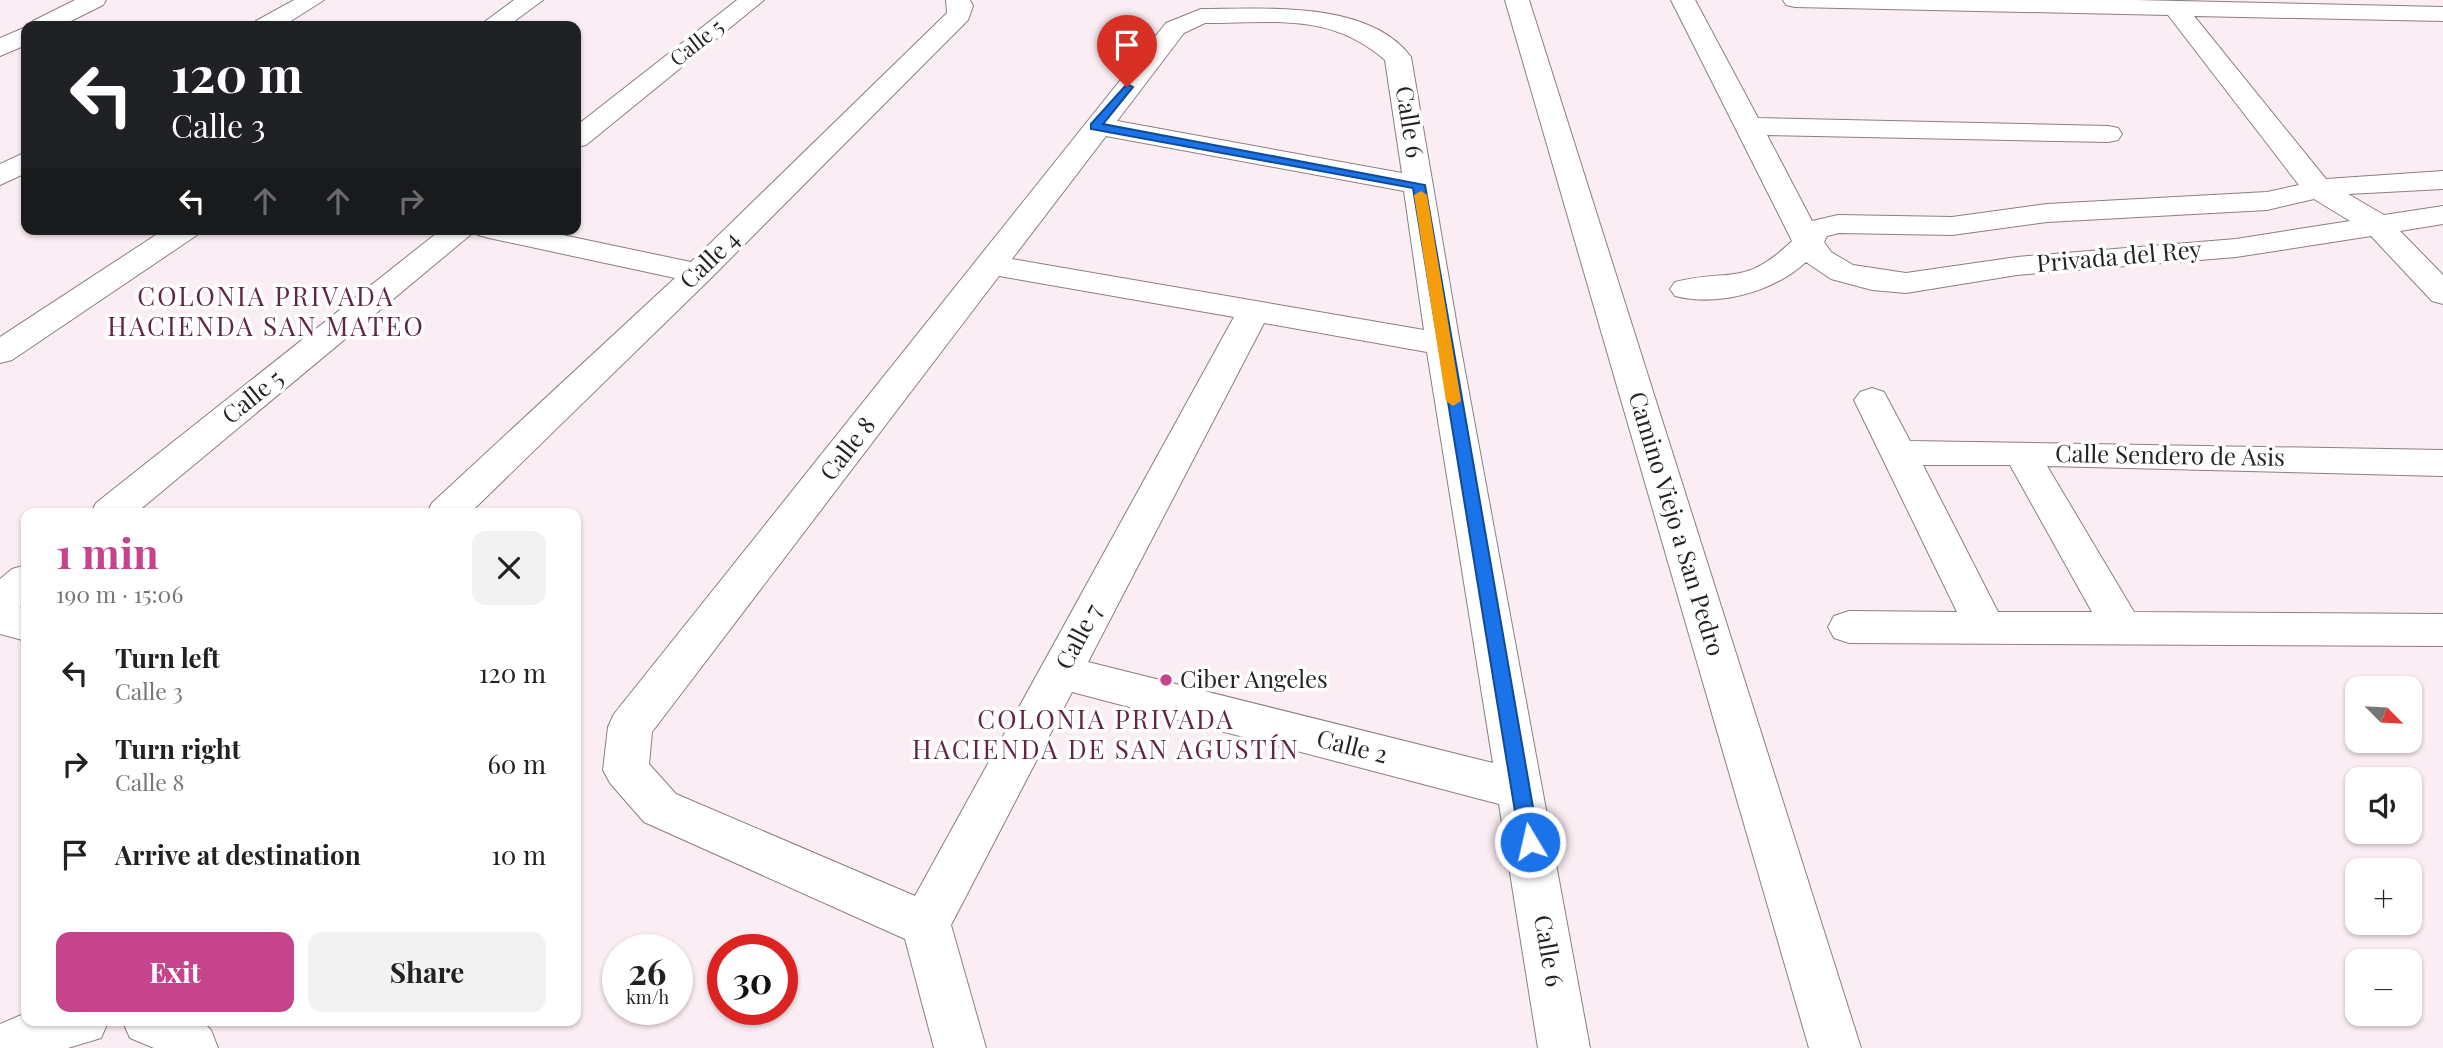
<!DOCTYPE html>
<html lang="en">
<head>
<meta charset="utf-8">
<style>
  body { margin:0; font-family:"Playfair Display",serif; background:#f2f2f2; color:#222; height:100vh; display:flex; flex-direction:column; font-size:26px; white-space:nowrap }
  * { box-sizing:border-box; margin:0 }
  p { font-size:23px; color:#767676 }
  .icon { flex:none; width:38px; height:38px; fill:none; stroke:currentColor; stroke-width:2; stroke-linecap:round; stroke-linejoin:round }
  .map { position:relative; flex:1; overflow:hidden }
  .details { position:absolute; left:21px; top:508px; width:560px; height:518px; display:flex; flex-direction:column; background:#fff; border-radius:14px; box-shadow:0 2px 5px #0004 }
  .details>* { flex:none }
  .hud { position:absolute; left:21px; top:21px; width:560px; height:214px; border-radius:14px; box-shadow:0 2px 5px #0004; background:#202124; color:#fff; overflow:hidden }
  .needle { width:46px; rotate:114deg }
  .buttons { position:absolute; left:2345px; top:676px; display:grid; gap:14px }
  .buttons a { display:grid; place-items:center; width:77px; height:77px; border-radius:14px; background:#fff; box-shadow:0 2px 5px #0004; font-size:35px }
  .speed { position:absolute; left:602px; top:934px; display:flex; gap:14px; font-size:35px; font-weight:700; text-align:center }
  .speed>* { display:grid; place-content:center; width:91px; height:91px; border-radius:50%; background:#fff; box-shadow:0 2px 5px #0004; line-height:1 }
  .speed small { font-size:18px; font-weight:400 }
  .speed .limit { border:10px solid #d22; background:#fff; color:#111 }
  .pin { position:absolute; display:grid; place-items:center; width:60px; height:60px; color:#fff; margin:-72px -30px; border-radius:50% 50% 50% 0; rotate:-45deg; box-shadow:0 0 7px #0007 }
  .pin .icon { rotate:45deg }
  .me { position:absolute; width:77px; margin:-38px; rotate:351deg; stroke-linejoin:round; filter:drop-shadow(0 0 5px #0008) }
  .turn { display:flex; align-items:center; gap:24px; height:147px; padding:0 35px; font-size:32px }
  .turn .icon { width:91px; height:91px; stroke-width:2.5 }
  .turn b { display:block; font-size:49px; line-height:60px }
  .lanes { display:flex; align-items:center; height:66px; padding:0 35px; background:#0003; justify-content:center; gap:35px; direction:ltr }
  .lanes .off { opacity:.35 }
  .round { display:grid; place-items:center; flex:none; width:74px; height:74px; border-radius:14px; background:#f2f2f2 }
  .head { display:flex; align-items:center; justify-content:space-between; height:119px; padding:0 35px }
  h1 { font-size:42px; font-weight:700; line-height:52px; color:#c6448c }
  .action { display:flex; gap:14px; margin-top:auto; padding:14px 35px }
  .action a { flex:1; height:80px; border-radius:14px; background:#c6448c; color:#fff; font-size:28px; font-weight:700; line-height:80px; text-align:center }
  .action a+a { background:#f2f2f2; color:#222 }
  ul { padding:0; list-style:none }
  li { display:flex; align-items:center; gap:21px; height:91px; padding:0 35px }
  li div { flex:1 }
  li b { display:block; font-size:26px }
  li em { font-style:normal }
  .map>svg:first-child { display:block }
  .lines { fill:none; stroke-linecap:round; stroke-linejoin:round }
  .minor-casing { stroke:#8a7f84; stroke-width:2 }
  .minor { fill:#fff; fill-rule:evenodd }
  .route { fill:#1a73e8; stroke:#114b97; stroke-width:2 }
  .slow { fill:#f59e0b }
  .poi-dot { fill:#c6448c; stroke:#fff; stroke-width:2.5 }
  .labels { text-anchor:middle; stroke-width:7; stroke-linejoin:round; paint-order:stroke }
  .far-street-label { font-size:21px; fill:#272325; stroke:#fff }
  .street-label { font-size:24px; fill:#272325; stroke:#fff }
  .poi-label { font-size:24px; fill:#272325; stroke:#fff; text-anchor:start }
  .neighbourhood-label { font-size:26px; letter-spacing:2px; fill:#632446; stroke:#fff }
</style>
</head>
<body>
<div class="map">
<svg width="2443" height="1048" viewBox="0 0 2443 1048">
  <rect width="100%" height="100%" fill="#faedf3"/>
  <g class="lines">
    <defs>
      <path id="minor" d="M75,0H106L103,5L61,26H29L33,21Z
        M294,0H324L283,26H252L256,21Z
        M514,0H543L508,26H479Z
        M737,0H764L586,145L576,147V126Z
        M946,0H970L973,6L968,20L709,280L470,513H427L432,503L675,278L489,238L478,235L475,231L136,513H91L96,503L442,229H534L691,262L947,13Z
        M1505,0H1529L1861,1048H1809Z
        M1671,0H1695L1758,118L2108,126L2118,128L2122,134L2118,140L2108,142L1767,135L1812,221L1838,215L1952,217L2047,204L2267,192L2299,185L2168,15L1795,7L1786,5L1783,0H2135L2443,7V21L2194,16L2326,179L2443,171V189L2348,194L2384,215L2443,206V224L2400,231L2443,275V304L2432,301L2371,236L2236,257L2017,275L1906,293L1872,290L1831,279L1806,262C1773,292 1719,307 1675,296L1670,289L1675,282C1730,268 1743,288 1792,241ZM2314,199L2350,221L2236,239L2017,257L1906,273L1853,265L1831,252L1824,242L1827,236L1839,233L1952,235L2047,222L2267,210Z
        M1201,9C1265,9 1369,0 1411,57L1460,344L1590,1048H1538L1499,804L1072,692L951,925L986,1048H934L905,939L644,822L610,783L603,770L608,727L614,714L1166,23ZM1205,23C1274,23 1330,12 1385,60L1402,173L1117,121L1184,33ZM1106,136L1404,191L1424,330L1012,259ZM999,276L1234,317L915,896L676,794L649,764L652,732ZM1264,323L1427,352L1493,763L1088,662Z
        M26,27V45L0,56V38Z
        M26,152V173L0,185V164Z
        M165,229H201L197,235L12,360L0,363V337Z
        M1872,388L1884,392L1910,441L2443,450V476L2047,466L2134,612L2443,614V646L1849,643L1834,638L1828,627L1834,616L1849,611L1957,612L1854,400L1860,392ZM1923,465H2010L2092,612H1998Z
        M26,565V602L20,607L26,609V641L0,634V579L12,569Z
        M26,1013V1020H109L101,1038L68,1048H0V1024Z
        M122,1020H201L211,1030L218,1048H154L130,1038Z"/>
    </defs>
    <use href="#minor" class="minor-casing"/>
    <use href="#minor" class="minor"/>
  </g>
  <path class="route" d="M1127,84L1133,87L1103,124L1425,185L1539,842L1536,848L1530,851L1523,848L1520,842L1413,188L1091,129V124Z"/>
  <path class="slow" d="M1421,191L1427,195L1461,401L1453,406L1446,401L1414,195Z"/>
  <circle class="poi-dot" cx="1166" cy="680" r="7"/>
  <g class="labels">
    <g class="far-street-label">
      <text transform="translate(697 43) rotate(-38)" y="7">Calle 5</text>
    </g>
    <g class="street-label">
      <text transform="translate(1409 122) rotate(81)" y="8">Calle 6</text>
      <text transform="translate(2119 257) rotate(-5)" y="8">Privada del Rey</text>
      <text transform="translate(710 260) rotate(-44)" y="8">Calle 4</text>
      <text transform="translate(253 397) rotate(-39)" y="8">Calle 5</text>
      <text transform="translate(848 449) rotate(-52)" y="8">Calle 8</text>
      <text transform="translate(2170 456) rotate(1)" y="8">Calle Sendero de Asis</text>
      <text transform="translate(1676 524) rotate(73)" y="8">Camino Viejo a San Pedro</text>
      <text transform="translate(1079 637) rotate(-62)" y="8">Calle 7</text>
      <text transform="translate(1352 747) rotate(14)" y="8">Calle 2</text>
      <text transform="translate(1548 951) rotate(80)" y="8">Calle 6</text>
    </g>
    <g class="poi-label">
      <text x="1180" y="688">Ciber Angeles</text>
    </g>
    <g class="neighbourhood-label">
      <text x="266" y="306">COLONIA PRIVADA<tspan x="266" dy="30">HACIENDA SAN MATEO</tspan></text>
      <text x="1106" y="729">COLONIA PRIVADA<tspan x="1106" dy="30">HACIENDA DE SAN AGUSTÍN</tspan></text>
    </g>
  </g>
</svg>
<div class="buttons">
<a><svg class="needle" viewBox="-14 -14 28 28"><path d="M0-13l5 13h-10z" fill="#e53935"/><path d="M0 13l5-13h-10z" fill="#767676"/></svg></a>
<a><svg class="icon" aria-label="sound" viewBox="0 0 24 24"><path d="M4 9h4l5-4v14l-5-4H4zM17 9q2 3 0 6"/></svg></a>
<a>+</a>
<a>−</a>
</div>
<div class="speed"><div>26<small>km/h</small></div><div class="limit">30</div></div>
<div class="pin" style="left:1127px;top:87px;background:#d93025"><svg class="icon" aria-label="arrive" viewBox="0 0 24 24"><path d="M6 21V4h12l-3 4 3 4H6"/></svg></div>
<svg class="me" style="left:1530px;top:842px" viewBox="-20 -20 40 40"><circle r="17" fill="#1a73e8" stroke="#fff" stroke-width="3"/><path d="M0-11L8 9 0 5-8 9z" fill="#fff"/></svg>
<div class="hud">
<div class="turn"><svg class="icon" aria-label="left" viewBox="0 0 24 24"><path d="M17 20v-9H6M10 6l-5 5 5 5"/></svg><div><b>120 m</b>Calle 3</div></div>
<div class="lanes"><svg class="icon" aria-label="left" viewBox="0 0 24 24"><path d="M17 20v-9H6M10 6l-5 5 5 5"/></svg><svg class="icon off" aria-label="ahead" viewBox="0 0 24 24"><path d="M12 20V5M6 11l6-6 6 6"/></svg><svg class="icon off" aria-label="ahead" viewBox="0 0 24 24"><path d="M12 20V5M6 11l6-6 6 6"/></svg><svg class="icon off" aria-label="right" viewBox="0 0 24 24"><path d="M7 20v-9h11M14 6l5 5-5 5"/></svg></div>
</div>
<section class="details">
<div class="head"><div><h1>1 min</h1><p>190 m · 15:06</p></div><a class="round"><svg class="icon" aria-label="close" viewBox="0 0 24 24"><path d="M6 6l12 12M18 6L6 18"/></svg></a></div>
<ul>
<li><svg class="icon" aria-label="left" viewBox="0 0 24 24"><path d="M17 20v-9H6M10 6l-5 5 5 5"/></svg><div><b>Turn left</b><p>Calle 3</p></div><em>120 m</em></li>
<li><svg class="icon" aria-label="right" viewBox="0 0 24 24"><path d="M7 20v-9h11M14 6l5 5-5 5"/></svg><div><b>Turn right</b><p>Calle 8</p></div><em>60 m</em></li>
<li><svg class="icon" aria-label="arrive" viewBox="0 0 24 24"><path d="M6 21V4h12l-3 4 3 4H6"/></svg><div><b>Arrive at destination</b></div><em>10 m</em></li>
</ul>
<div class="action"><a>Exit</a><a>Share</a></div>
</section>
</div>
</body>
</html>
